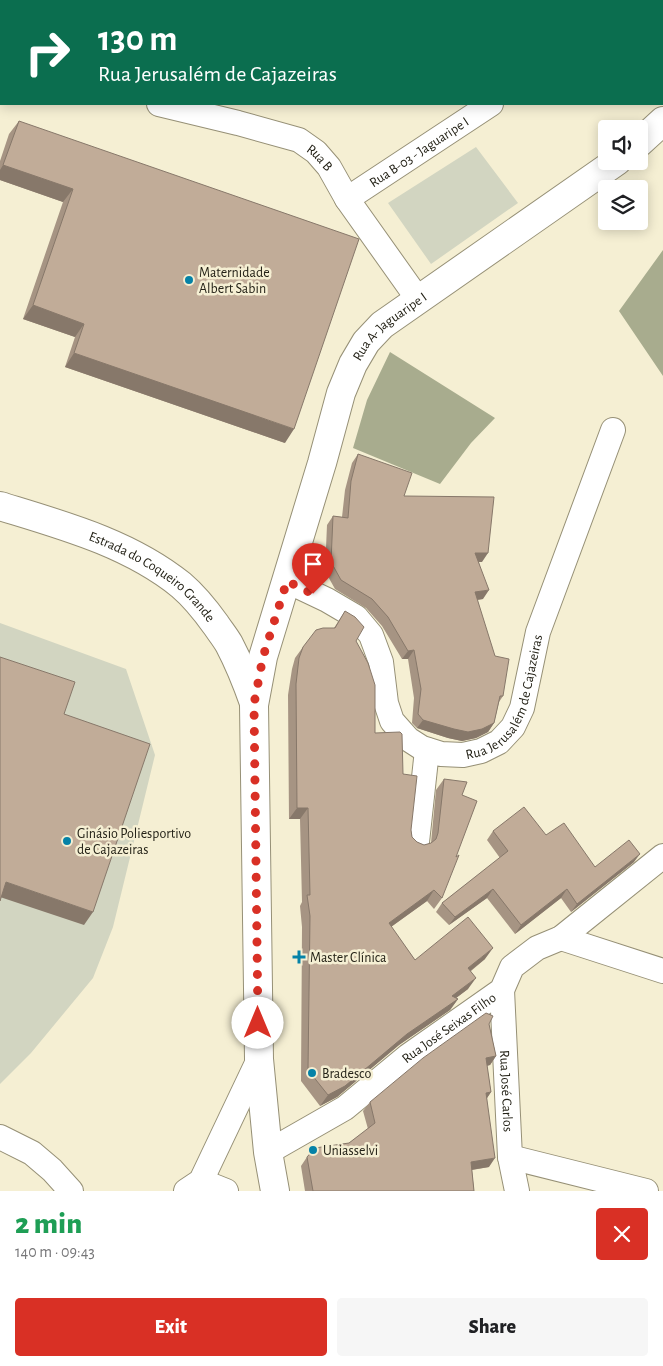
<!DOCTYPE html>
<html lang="en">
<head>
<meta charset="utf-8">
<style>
  body { margin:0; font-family:"Alegreya Sans",sans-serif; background:#f6f6f6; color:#202124; height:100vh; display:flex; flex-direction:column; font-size:19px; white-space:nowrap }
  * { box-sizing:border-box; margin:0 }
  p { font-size:16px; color:#757577 }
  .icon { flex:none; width:28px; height:28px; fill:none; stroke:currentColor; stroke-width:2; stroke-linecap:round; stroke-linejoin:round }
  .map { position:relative; height:1191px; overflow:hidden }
  .drawer { display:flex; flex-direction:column; background:#fff; flex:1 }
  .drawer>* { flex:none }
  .hud { position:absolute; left:0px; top:0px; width:664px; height:105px; box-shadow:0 2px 12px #0003; background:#0b6e4f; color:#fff; overflow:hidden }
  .tools { position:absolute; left:598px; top:120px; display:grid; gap:10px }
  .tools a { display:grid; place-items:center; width:50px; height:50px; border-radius:5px; background:#fff; box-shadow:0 2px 12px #0003; font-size:25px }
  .pin { position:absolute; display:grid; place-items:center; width:42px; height:42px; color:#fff; margin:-51px -21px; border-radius:50% 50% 50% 0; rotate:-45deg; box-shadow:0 0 5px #0007 }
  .pin .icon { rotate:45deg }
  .me { position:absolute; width:55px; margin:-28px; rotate:0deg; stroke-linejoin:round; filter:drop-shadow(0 0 4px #0008) }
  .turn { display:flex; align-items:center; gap:18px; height:105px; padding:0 15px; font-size:22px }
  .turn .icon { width:65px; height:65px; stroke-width:2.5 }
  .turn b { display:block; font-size:35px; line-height:42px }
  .round { display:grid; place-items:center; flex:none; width:52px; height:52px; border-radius:5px; background:#f6f6f6 }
  .head { display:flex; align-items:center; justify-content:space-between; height:85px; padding:0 15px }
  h1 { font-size:30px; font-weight:800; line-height:38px; color:#1e9e55 }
  .action { display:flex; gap:10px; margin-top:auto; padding:10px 15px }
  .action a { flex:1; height:58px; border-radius:5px; background:#d93025; color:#fff; font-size:20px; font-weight:800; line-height:58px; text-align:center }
  .action a+a { background:#f6f6f6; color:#202124 }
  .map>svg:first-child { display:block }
  .green { fill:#d2d5c1 }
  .forest { fill:#a8ac8e }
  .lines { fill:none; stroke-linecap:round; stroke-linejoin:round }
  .minor-casing { stroke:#969076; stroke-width:26 }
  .major-casing { stroke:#969076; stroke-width:30 }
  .minor { stroke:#fff; stroke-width:24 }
  .major { stroke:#fff; stroke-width:28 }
  .wall { fill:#a69483 }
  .shaded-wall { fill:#87786a }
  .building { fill:#c1ac98; stroke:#87786a }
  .route { stroke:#d93025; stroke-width:9; stroke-dasharray:0 16.2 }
  .poi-dot { fill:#0582a7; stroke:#f5efd3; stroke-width:2 }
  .labels { text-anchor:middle; stroke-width:5; stroke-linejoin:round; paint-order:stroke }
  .street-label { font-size:14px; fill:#242217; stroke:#f5efd3 }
  .poi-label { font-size:14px; fill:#242217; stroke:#f5efd3; text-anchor:start }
</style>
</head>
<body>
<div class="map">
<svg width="663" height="1191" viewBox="0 0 663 1191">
  <rect width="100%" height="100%" fill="#f5efd3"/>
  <path class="green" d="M476,147L518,203L431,264L388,203Z
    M0,623L126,669L155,755L113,927L93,978L31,1053L0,1084Z"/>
  <path class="forest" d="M663,250V376L619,311Z
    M390,352L495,418L471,443L440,484L353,448L367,400Z"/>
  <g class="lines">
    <defs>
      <g id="minor">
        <path d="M5,0V1"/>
        <path d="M555,0L556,1"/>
        <path d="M300,1L301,0"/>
        <path d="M377,1L379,0"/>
        <path d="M609,1L610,0"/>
        <path id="s1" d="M159,104L238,123L299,140L316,152L329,167L347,199L418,299"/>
        <path id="s2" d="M347,199L491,104"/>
        <path id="s3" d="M287,581L327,600L356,617L371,635L381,662L386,703L392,721L408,739L422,748L441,754L463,755L481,751L499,742L513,727L522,708L538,632L613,430"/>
        <path d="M417,842L427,750"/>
        <path d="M561,938L663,971"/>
        <path id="s4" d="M502,990L510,1157L517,1191"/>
        <path d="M0,1137L32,1153L52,1170L71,1191"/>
        <path id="s5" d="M268,1152L345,1108L408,1056L502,990L512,967L537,948L561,938L663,856"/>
        <path d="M510,1157L646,1191"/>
        <path d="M201,1181L226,1191"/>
        <path d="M186,1191L201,1181L259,1059"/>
      </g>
      <g id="major">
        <path d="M639,143L663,121"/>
        <path id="s6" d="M0,506C62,525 129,543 181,585C194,596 206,611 216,625C220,631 225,637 229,644C239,663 247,683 254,703"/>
        <path id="s7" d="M275,1191L268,1152L259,1059L254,705L263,657L322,463L341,393L353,364L366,342L382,325L617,161"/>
      </g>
    </defs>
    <use href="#minor" class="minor-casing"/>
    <use href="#major" class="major-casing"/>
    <use href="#minor" class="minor"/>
    <use href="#major" class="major"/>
  </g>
  <path class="wall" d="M19,121L285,443L65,367L75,337L23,319L63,202L0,180V161L9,134Z
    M358,454L404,496L482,562H479L483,599L477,600L503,696L499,702L494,723L488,732L476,738L462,741L448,738L417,728L412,723L414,698L408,659H402L382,626L366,608L335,589L325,571L327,525L333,516L342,517L345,490L352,463Z
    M345,611L356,641L375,733L403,774L412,837L417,842L424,845L431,843L436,790L444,779L462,795L442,898L434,909L427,901L391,927L415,960L485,959L471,971L468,989L456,998L458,999L450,1010L399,1045L337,1097L320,1106L301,1081L302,927L300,906L302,902L300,819H289L288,695L292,669L295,658L303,647L334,628Z
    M493,831L546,835L595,867L634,862L571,912L561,898L515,934L487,898L449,925L436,912L442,903L500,858L487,840Z
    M489,1024L496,1056L490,1065L487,1066L491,1092L487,1098L489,1167L472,1170L474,1191H305L301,1166L307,1157L349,1143L368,1129L363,1111L370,1102Z"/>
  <path class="shaded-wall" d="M3,165L73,189L63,202L0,180V170Z
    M33,305L84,324L75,337L23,319Z
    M74,353L294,429L285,443L65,367Z
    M475,553H488L482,562H469Z
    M489,590L483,599L468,601L475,592Z
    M414,650L408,659H402L408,651Z
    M423,720L494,723L488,732L476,738L462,741L448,738L417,728Z
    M297,808H308L300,819H289Z
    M640,854L634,862L571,912L577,904Z
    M6,882L93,912L84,925L0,897Z
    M493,889L487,898L449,925L455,917Z
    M567,889L561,898L515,934L521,925Z
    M434,890L427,901L381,934L389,923Z
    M493,948L485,959L460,979L468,968Z
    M476,978L468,989L444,1007L452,996Z
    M458,999L450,1010L399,1045L337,1097L320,1106L328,1095L407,1034Z
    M496,1056L490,1065L479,1067L486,1058Z
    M491,1092L485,1101L486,1093Z
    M495,1158L489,1167L464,1171L471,1162Z"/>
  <path class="building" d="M19,121L359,239L294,429L74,353L84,324L33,305L73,189L3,165Z
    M358,454L412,473L404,496L494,497L488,553H475L489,590L475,592L495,656L509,659L503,696H500L494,723L482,729L468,732L454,729L423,720L418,714L421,689L414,650L408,651L388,617L372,599L341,580L331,562L333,516L348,518L351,481Z
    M345,611L355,617L364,627L356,641L368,663L375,685V733L400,732L402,734L403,774L417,776L411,830L412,837L417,842L424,845L431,843L436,839L438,833L444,779L467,782L462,795L477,801L456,857L459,855L442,898L434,890L389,923L415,960L468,917L493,948L468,968L476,978L452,996L458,999L407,1034L345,1086L328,1095L308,1070L310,916L307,895H310L308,808H297L296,684L299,658L303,647L316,630L323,628H335Z
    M0,657L75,682L64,714L150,744L93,912L6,882L0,901Z
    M524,807L546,835L564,823L595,867L629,840L640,854L577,904L567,889L521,925L493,889L455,917L442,903L508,851L493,831Z
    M486,1013L493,1016L489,1024L496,1056L486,1058L491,1092L486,1093L495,1158L471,1162L474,1191H313L307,1157L315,1148L349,1143L375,1123L370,1102L423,1058Z"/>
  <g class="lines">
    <path class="route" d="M258,1023L254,704L263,657L287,581L313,594"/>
  </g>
  <g class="poi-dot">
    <circle cx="189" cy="280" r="5"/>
    <circle cx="67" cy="841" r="5"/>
    <path d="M296.5 949.5h5v5h5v5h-5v5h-5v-5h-5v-5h5z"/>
    <circle cx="312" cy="1073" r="5"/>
    <circle cx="313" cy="1150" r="5"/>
  </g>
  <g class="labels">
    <g class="street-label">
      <text dy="5" stroke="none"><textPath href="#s2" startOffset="86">Rua B-03 - Jaguaripe I</textPath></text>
      <text dy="5" stroke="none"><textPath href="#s1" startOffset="172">Rua B</textPath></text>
      <text dy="5" stroke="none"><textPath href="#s7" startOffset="896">Rua A- Jaguaripe I</textPath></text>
      <text dy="5" stroke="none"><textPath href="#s6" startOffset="170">Estrada do Coqueiro Grande</textPath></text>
      <text dy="5" stroke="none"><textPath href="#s3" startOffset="352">Rua Jerusalém de Cajazeiras</textPath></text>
      <text dy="5" stroke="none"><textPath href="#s5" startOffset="220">Rua José Seixas Filho</textPath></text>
      <text dy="5" stroke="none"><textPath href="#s4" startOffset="101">Rua José Carlos</textPath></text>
    </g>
    <g class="poi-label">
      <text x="199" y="277">Maternidade<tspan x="199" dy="16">Albert Sabin</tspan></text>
      <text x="77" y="838">Ginásio Poliesportivo<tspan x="77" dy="16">de Cajazeiras</tspan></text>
      <text x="310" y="962">Master Clínica</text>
      <text x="322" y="1078">Bradesco</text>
      <text x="323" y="1155">Uniasselvi</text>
    </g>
  </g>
</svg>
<div class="tools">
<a><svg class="icon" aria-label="sound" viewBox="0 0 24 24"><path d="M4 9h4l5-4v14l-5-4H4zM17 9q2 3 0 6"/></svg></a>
<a><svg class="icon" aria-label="layers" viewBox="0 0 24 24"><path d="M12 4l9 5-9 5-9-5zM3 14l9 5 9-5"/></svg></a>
</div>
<div class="pin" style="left:313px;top:594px;background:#d93025"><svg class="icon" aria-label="arrive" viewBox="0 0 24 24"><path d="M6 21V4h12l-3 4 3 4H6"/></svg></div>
<svg class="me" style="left:258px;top:1023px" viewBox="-20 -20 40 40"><circle r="19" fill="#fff"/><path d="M0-13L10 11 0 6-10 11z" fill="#d93025"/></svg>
<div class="hud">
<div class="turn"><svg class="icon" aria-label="right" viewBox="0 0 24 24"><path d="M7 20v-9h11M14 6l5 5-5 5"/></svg><div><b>130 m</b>Rua Jerusalém de Cajazeiras</div></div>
</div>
</div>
<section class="drawer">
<div class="head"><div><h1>2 min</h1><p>140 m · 09:43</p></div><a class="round" style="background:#d93025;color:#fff"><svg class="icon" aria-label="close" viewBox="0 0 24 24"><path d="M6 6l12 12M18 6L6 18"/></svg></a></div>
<div class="action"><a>Exit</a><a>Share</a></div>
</section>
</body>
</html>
